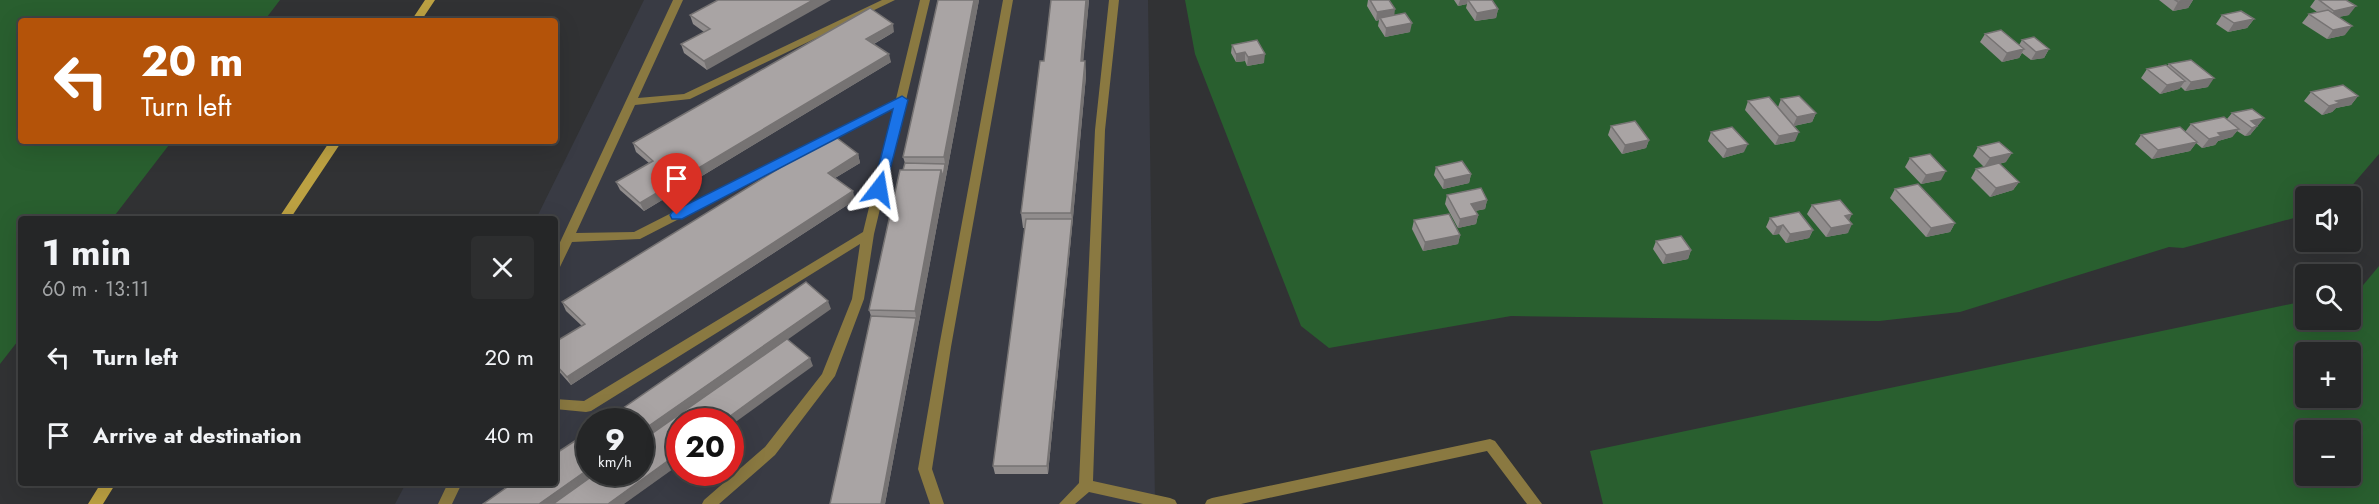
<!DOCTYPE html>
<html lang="en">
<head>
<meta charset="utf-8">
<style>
  body { margin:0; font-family:Jost,sans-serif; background:#2d2e2f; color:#f1f3f6; height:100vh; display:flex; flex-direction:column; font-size:22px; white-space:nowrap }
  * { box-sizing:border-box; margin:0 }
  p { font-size:20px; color:#a3a5a7 }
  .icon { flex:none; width:33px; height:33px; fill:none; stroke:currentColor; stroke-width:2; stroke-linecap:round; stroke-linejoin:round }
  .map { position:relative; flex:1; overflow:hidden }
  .details { position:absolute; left:18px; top:216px; width:540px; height:270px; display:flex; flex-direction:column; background:#252627; border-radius:6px; box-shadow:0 6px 24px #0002,0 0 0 2px #424344 }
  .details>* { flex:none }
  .guide { position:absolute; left:18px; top:18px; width:540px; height:126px; border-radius:6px; box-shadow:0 6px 24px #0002,0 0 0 2px #424344; background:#b45309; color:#fff; overflow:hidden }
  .fabs { position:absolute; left:2295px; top:186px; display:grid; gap:12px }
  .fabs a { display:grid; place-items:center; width:66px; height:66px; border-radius:6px; background:#252627; box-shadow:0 6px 24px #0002,0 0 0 2px #424344; font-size:30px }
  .speed { position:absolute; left:576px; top:408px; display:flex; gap:12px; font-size:30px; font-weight:700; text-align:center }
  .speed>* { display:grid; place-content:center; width:78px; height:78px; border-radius:50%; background:#252627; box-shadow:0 6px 24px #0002,0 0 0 2px #424344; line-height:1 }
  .speed small { font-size:15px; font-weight:400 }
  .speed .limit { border:9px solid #d22; background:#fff; color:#111 }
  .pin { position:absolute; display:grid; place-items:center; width:51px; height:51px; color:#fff; margin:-62px -26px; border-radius:50% 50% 50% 0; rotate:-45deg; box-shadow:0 0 6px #0007 }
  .pin .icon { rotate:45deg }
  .me { position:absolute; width:66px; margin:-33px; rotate:14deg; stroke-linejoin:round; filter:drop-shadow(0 0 4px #0008) }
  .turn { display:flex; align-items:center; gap:21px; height:126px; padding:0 24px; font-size:27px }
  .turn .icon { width:78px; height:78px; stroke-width:2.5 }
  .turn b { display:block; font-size:42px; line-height:51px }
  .round { display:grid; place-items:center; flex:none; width:63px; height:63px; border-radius:6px; background:#2d2e2f }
  .summary { display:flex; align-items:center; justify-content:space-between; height:102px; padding:0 24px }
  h1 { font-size:36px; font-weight:700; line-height:45px }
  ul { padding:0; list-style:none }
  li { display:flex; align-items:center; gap:18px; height:78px; padding:0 24px }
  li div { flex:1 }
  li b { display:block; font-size:22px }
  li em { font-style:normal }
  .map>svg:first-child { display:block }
  .built { fill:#393b44; fill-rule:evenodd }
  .green { fill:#295f2f; fill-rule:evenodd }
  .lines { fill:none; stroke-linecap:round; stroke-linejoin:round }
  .lane { fill:#8a7941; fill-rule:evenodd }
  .secondary { fill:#bca142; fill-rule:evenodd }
  .wall { fill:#918d8d }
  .shaded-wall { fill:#767373 }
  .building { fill:#a9a4a4; stroke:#767373; stroke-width:1.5 }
  .route { fill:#1a73e8; stroke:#114b97; stroke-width:1.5 }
</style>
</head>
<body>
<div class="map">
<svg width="2379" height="504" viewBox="0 0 2379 504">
  <rect width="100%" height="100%" fill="#313234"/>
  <path class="built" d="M644,0H1148L1155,504H395L406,483H555V219H536ZM590,422H640V472H590ZM680,422H730V472H680Z"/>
  <path class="green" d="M0,0H280L264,21H21V141H172L112,219H21V337L0,364Z
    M1185,0H2379V154L2343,196H2306L2305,215L2183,248L2169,247L1960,312L1879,321L1511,316L1329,348L1301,326L1195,54Z
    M2379,266V504H1603L1590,451L2305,301L2306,320H2350L2351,292L2359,290ZM2306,352H2350V398H2306ZM2306,430H2350V476H2306Z"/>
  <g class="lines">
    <path class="lane" d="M673,0H683L638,98L684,94L882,0H895L690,99L635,105L576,233L634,232L896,99L920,0H930L874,234L864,299L835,376L775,455L719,504H702L704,500L765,447L822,374L852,299L860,244L591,411L586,412L555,409V399L584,401L863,232L893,109L640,239L572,242L559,269L555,270V253Z
      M1003,0H1013L951,347L932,469L944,504H930L918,469L939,347Z
      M1109,0H1119L1105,130L1093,481L1170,498L1175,500L1177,504H1143L1089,492L1075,504H1059L1079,483L1095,130Z
      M1490,439L1495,441L1542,504H1527L1487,451L1241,504H1205L1207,500L1212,498Z
      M448,483H462L452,504H438Z"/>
    <path class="secondary" d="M425,0H435L421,21H411Z
      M330,141H342L290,219H278Z
      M101,483H116L103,504H88Z"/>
  </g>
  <path class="wall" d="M718,0L707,70L684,53L681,44L704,32L693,24L690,15Z
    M938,0H979L885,504L871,316L869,310L905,163L903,157Z
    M1051,0H1089L1083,61H1085L1086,76L1072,228L1048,474H995L993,466L1025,228H1023L1021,213L1044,61Z
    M1368,0H1389L1394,15L1410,32L1385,37L1378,26L1379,20L1376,21L1367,6Z
    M1454,0H1492L1498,9L1496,18L1475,21L1466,8L1467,4L1458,6Z
    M2159,0H2193L2188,8L2173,11Z
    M2315,0H2346L2349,15L2338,17L2345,35L2327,39L2302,23L2309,14L2317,12L2310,7Z
    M2222,15L2254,19L2247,28L2228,32L2216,24Z
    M894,32L874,44L891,62L644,211L620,190L616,182L649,163L636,152L633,143Z
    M1985,34L2019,45L2022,40L2049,49L2044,58L2031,60L2022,53L2019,58L2002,62L1980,42Z
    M1232,45L1264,63L1247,66L1245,61L1236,62L1231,53Z
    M2169,64L2208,87L2185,91L2181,87L2179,89L2160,94L2141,78L2147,69L2167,66Z
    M2311,92L2358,96L2351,105L2336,108L2332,112L2322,115L2304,101Z
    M1781,99L1816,113L1812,122L1794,126L1795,141L1775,145L1745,110L1748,101L1778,107Z
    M2232,113L2264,118L2250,135L2245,136L2237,131L2232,137L2218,141L2215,145L2202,148L2196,143L2190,151L2152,159L2135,144L2141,135L2185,132L2191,124L2227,119Z
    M1611,126L1649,140L1646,148L1622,154L1608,135Z
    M1711,132L1744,152L1723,158L1708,141Z
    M1978,147L2006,162L1999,164L2019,182L2013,190L1990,197L1971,178L1976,169L1984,167L1973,156Z
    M858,154L860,163L835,178L855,200L571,385L555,367V342L582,326L566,311L562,302Z
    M1910,158L1941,180L1921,184L1905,167Z
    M1436,167L1471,174L1469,183L1443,189L1434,175Z
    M1895,189L1955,223L1950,232L1926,237L1890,198Z
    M1447,195L1487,200L1485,209L1475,211L1478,215L1476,224L1458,228L1445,204Z
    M1812,205L1849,220L1848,233L1826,237L1807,214Z
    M1770,218L1813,230L1809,238L1786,243L1779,234L1773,235L1766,227Z
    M1414,220L1460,235L1458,244L1423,251L1412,229Z
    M1656,241L1691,250L1688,259L1663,264L1653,249Z"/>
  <path class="shaded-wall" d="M813,0H831L707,70L704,61Z
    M974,0H979L885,504H881L916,318L915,311L941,170L945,164L944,157Z
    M1086,0H1089L1082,76L1081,61Z
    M1460,0H1468L1467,4L1458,6Z
    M2190,0H2193L2188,8L2173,11L2178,2Z
    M2356,6L2349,15L2328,19L2334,11Z
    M1395,9L1394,18H1380L1379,20L1376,21L1377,12Z
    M1498,9L1496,18L1475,21L1477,13Z
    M2254,19L2247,28L2228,32L2234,23Z
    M1412,23L1410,32L1385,37L1386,28Z
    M893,24L894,32L868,47L866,39Z
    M2352,26L2345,35L2327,39L2333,30Z
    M2024,49L2019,58L2002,62L2007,53Z
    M2049,49L2044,58L2031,60L2036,52Z
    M1245,52V61L1236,62V54Z
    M889,54L891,62L644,211L640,203Z
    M1265,54L1264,63L1247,66L1248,57Z
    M1085,61L1086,76L1072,228L1048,474L1047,466L1072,219L1071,213Z
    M2214,78L2208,87L2185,91L2191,82Z
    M2185,81L2179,89L2160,94L2167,85Z
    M2358,96L2351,105L2336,108L2332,112L2322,115L2329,106L2336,101Z
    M1816,113L1812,122L1793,126L1797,117Z
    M2264,118L2250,135L2245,136L2252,128L2251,121Z
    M2239,129L2232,137L2218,141L2215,145L2202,148L2209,139L2218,133Z
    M1799,132L1795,141L1775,145L1779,136Z
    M1649,140L1646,148L1622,154L1625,145Z
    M2197,142L2190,151L2152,159L2158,150Z
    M1748,144L1744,152L1723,158L1727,149Z
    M2012,153L2006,162L1984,167L1990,158Z
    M858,154L860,163L830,181L828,173Z
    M1946,171L1941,180L1921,184L1926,175Z
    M1471,174L1469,183L1443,189L1444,180Z
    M2019,182L2013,190L1990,197L1996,188Z
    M853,191L855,200L571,385L567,377Z
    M1487,200L1485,209L1469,212L1471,204Z
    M1852,214L1848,223L1845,216Z
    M1478,215L1476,224L1458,228L1460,219Z
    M1955,223L1950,232L1926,237L1931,228Z
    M1852,224L1848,233L1826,237L1831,228Z
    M1783,225L1779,234L1773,235L1777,227Z
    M1813,230L1809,238L1786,243L1790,234Z
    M1460,235L1458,244L1423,251L1425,242Z
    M1691,250L1688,259L1663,264L1666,255Z
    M828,301L831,309L640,444V432Z
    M810,358L813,366L730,426V422H722Z
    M680,452V464L624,504H608Z
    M590,468V472H600L556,504H539Z"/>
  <path class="building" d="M718,0H813L704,61L681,44L710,29L690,15Z
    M938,0H974L944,157H903Z
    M1051,0H1086L1081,61H1085L1071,213H1021L1040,61H1044Z
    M1370,0H1389L1395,9L1377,12Z
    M1468,0H1492L1498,9L1477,13Z
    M2175,0H2190L2178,2Z
    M2319,0H2346L2356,6L2334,11Z
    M870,8L893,24L866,39L889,54L640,203L616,182L653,161L633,143Z
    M2328,10L2352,26L2333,30L2309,14Z
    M2241,11L2254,19L2234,23L2222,15Z
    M1405,13L1412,23L1386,28L1380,18Z
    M2001,30L2024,49L2007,53L1985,34Z
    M2034,37L2049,49L2036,52L2022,40Z
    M1257,40L1265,54L1248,57L1245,52L1236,54L1232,45Z
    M2191,60L2214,78L2191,82L2169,64Z
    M2166,65L2185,81L2167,85L2147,69Z
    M2343,85L2358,96L2336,101L2340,103L2329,106L2311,92Z
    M1799,96L1816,113L1797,117L1781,99Z
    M1769,97L1799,132L1779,136L1748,101Z
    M2252,109L2264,118L2251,121L2257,126L2252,128L2232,113Z
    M2224,117L2239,129L2218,133L2221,136L2209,139L2191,124Z
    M1635,121L1649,140L1625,145L1611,126Z
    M1732,127L1748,144L1727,149L1711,132Z
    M2180,127L2197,142L2158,150L2141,135Z
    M833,135L858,154L828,173L853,191L567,377L555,364V342L585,324L562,302Z
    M1999,142L2012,153L1990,158L1978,147Z
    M1930,154L1946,171L1926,175L1910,158Z
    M1462,161L1471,174L1444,180L1436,167Z
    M905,163L945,164L943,177L941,170H903Z
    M1999,163L2019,182L1996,188L1976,169Z
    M900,170H941L915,311L869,310Z
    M1918,184L1955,223L1931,228L1895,189Z
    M1481,188L1487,200L1471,204L1478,215L1460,219L1447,195Z
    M1840,200L1852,214L1845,216L1852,224L1831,228L1812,205Z
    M1799,212L1813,230L1790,234L1783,225L1777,227L1770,218Z
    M1449,214L1460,235L1425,242L1414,220Z
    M1026,219H1072L1047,466H993Z
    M1681,236L1691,250L1666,255L1656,241Z
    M806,282L828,301L640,432V422H603Z
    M871,316L916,318L881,504H830Z
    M787,339L810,358L722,422H680V452L608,504H553L598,472H640V442Z
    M590,431V468L539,504H483L513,483H555V454Z"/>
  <path class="route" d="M902,96L908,100L884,193L879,194L873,189L893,109L682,219H672L670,215L672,212Z"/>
</svg>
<div class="fabs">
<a><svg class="icon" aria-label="sound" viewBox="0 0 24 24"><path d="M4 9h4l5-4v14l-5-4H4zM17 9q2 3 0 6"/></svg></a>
<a><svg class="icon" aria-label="search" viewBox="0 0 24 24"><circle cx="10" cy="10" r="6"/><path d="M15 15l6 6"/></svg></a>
<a>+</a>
<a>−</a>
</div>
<div class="speed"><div>9<small>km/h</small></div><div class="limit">20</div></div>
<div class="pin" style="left:677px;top:215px;background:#d93025"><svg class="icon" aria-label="arrive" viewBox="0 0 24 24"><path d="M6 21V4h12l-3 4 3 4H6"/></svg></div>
<svg class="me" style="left:879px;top:189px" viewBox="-20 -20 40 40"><path d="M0-17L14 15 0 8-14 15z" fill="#1a73e8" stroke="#fff" stroke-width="4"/></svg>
<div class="guide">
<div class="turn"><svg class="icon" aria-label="left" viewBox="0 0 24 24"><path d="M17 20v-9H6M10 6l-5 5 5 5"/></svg><div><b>20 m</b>Turn left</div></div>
</div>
<section class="details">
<div class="summary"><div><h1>1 min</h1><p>60 m · 13:11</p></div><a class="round"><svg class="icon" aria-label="close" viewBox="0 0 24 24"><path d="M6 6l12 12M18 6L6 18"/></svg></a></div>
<ul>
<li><svg class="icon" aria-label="left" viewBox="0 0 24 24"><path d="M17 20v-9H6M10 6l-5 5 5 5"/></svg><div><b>Turn left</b></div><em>20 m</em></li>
<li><svg class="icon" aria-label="arrive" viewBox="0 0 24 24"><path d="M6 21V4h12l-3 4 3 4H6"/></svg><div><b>Arrive at destination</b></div><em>40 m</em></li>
</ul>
</section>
</div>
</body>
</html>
